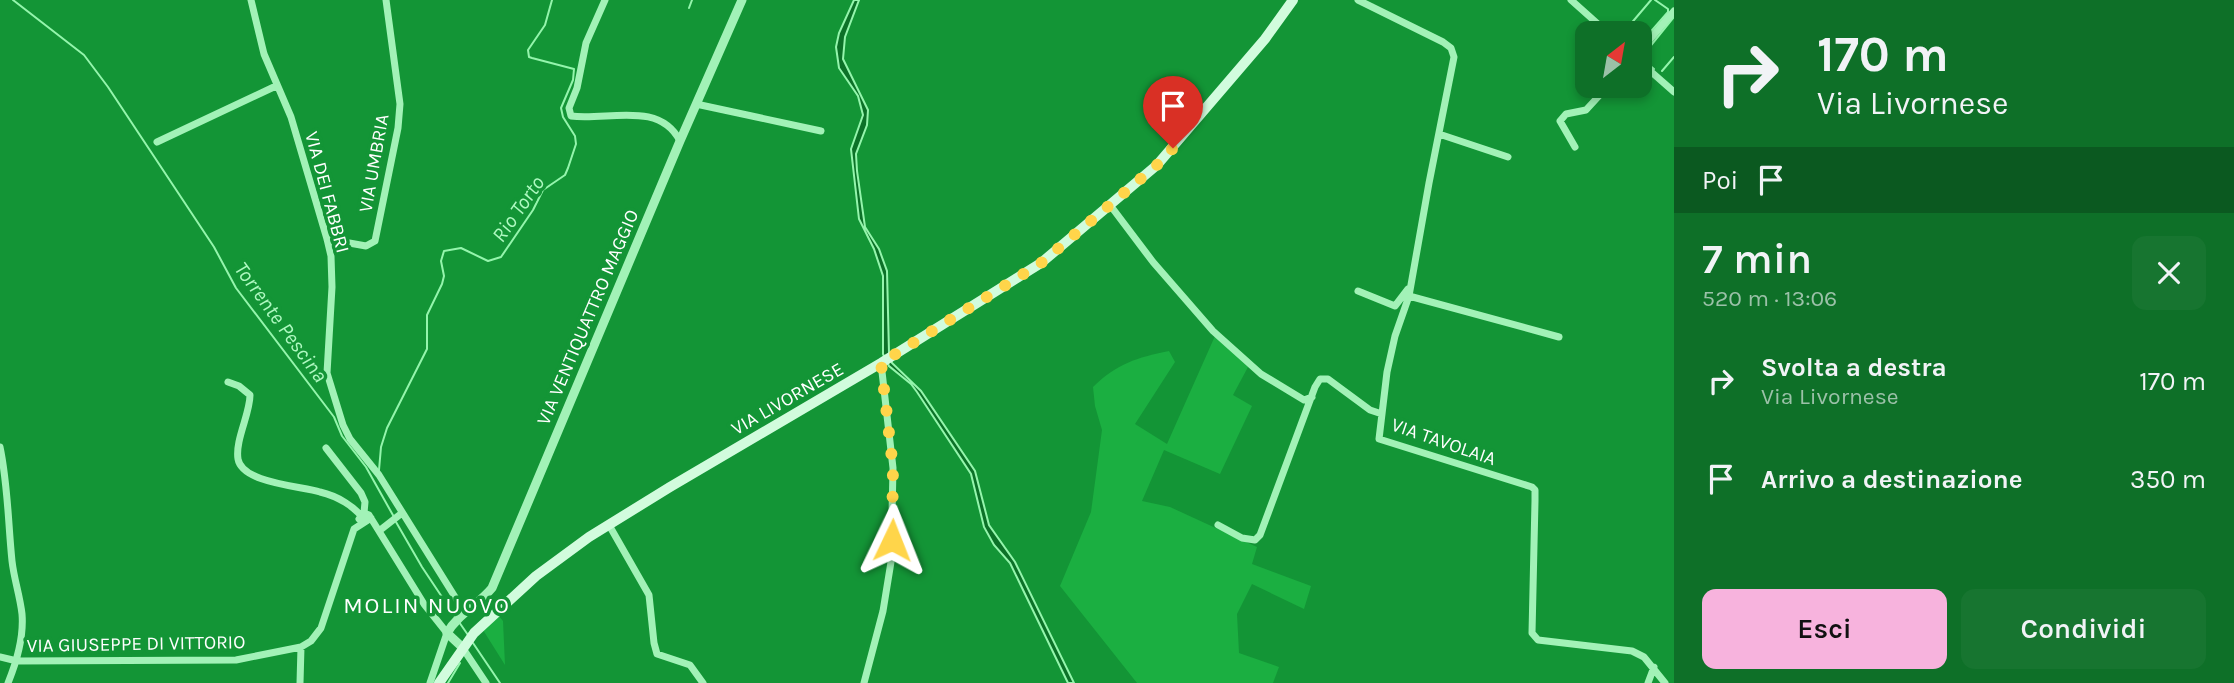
<!DOCTYPE html>
<html lang="it">
<head>
<meta charset="utf-8">
<style>
  body { margin:0; font-family:Karla,sans-serif; background:#177530; color:#f1f3f6; height:100vh; display:flex; flex-direction:column; font-size:26px; white-space:nowrap }
  * { box-sizing:border-box; margin:0 }
  p { font-size:23px; color:#9bc1a8 }
  .icon { flex:none; width:38px; height:38px; fill:none; stroke:currentColor; stroke-width:2; stroke-linecap:round; stroke-linejoin:round }
  .map { position:relative; flex:1; overflow:hidden }
  .details { display:flex; flex-direction:column; background:#0e7028; width:560px }
  .details>* { flex:none }
  .guide { background:#0e7028; color:#f1f3f6; overflow:hidden }
  .needle { width:46px; rotate:31deg }
  .controls { position:absolute; left:1575px; top:21px; display:grid; gap:14px }
  .controls a { display:grid; place-items:center; width:77px; height:77px; border-radius:14px; background:#0e7028; box-shadow:0 4px 10px #0003; font-size:35px }
  .pin { position:absolute; display:grid; place-items:center; width:60px; height:60px; color:#fff; margin:-72px -30px; border-radius:50% 50% 50% 0; rotate:-45deg; box-shadow:0 0 7px #0007 }
  .pin .icon { rotate:45deg }
  .me { position:absolute; width:77px; margin:-38px; rotate:2deg; stroke-linejoin:round; filter:drop-shadow(0 0 5px #0008) }
  .turn { display:flex; align-items:center; gap:24px; height:147px; padding:0 28px; font-size:32px }
  .turn .icon { width:91px; height:91px; stroke-width:2.5 }
  .turn b { display:block; font-size:49px; line-height:60px }
  .then { display:flex; align-items:center; height:66px; padding:0 28px; background:#0003; gap:14px; font-size:26px }
  .round { display:grid; place-items:center; flex:none; width:74px; height:74px; border-radius:14px; background:#177530 }
  .summary { display:flex; align-items:center; justify-content:space-between; height:119px; padding:0 28px }
  h1 { font-size:42px; font-weight:600; line-height:52px }
  .cta { display:flex; gap:14px; margin-top:auto; padding:14px 28px }
  .cta a { flex:1; height:80px; border-radius:14px; background:#f7b3dd; color:#111; font-size:28px; font-weight:600; line-height:80px; text-align:center }
  .cta a+a { background:#177530; color:#f1f3f6 }
  ul { padding:0; list-style:none }
  li { display:flex; align-items:center; gap:21px; height:98px; padding:0 28px }
  li div { flex:1 }
  li b { display:block; font-size:26px }
  li em { font-style:normal }
  main { display:flex; flex:1; min-height:0 }
  .map>svg:first-child { display:block }
  .green { fill:#1baf41 }
  .water { fill:#0c7128; stroke:#94f5ac; stroke-width:2 }
  .lines { fill:none; stroke-linecap:round; stroke-linejoin:round }
  .stream { stroke:#94f5ac; stroke-width:2 }
  .minor { stroke:#a2f2b7; stroke-width:7 }
  .tertiary { stroke:#a2f2b7; stroke-width:9 }
  .secondary { stroke:#d1fcdd; stroke-width:10 }
  .route { stroke:#ffd54a; stroke-width:12; stroke-dasharray:0 21.6 }
  .labels { text-anchor:middle; stroke-width:7; stroke-linejoin:round; paint-order:stroke }
  .street-label { font-size:19px; fill:#fff; stroke:#139536 }
  .water-label { font-size:21px; font-style:italic; fill:#aff9c1; stroke:#139536 }
  .quarter-label { font-size:23px; letter-spacing:2px; fill:#fff; stroke:#139536 }
</style>
</head>
<body>
<main>
<div class="map">
<svg width="1674" height="683" viewBox="0 0 1674 683">
  <rect width="100%" height="100%" fill="#139536"/>
  <path class="green" d="M1215,336L1248,367L1233,395L1252,406L1220,474L1164,450L1142,501L1170,507L1257,547L1252,564L1311,586L1304,609L1252,584L1237,614L1239,653L1279,667L1273,683H1137L1060,586L1091,512L1102,430L1095,406L1093,387C1118,363 1136,358 1169,351L1175,362L1135,424L1167,444Z
    M498,615L503,621L505,665L483,630Z"/>
  <path class="water" d="M854,0H859L845,37L843,59L868,110L867,125L856,154L857,171L865,227L879,249L887,271L889,353L892,363L921,391L975,471L989,525L1015,562L1074,683H1068L1010,563L994,545L984,527L971,474L917,392L911,384L889,366L883,354V276L874,249L859,219L851,149L863,115L858,96L839,68L836,47L839,33Z"/>
  <g class="lines">
    <path class="stream" d="M13,0L84,55L108,87L214,247L236,288L334,417L342,436L366,467L394,517
      M689,8L692,0
      M1604,25L1614,33
      M1623,33L1651,0
      M1640,44L1668,12V9L1655,0
      M1644,54L1674,17
      M1641,58L1654,69
      M1662,71L1674,57
      M379,470L381,447L387,428L427,349V315L442,284L444,276L441,261L444,251L461,248L488,261L501,257L533,210L543,190L565,175L568,168L576,144L575,136L563,117L561,108L573,80L574,69L532,58L529,57L528,50L545,25L552,0
      M396,522L422,567L456,618
      M459,622L468,635
      M473,643L500,683
      M448,683L460,663"/>
    <path class="minor" d="M251,0L264,54L291,117L327,239L331,256L332,287L327,373L343,425L350,439L379,475L465,613
      M605,0L586,43L577,88L569,108L571,116C607,121 659,100 680,141
      M1358,0L1443,42L1451,48L1454,57L1429,183L1409,296L1395,336L1387,372L1379,439L1532,487L1535,490V501L1532,633L1538,640L1632,651L1644,657L1665,683
      M1571,0L1608,33
      M1640,51L1674,11
      M1640,62L1674,92
      M696,104L821,131
      M1439,134L1508,157
      M157,142L276,86
      M1575,147L1560,121L1566,114L1586,110L1608,86
      M1110,205L1153,262L1213,331L1261,374L1304,400L1312,397
      M327,239L366,246L375,241L398,128L400,104L386,0
      M1358,291L1395,306L1408,289
      M1409,296L1559,337
      M228,382L239,386L250,395C250,414 235,440 238,459C242,483 300,486 320,492C337,496 355,506 365,521
      M0,447C8,485 8,522 12,561C14,579 20,596 22,614C24,638 17,661 8,683
      M326,448L361,493L365,502L364,513
      M359,519L364,513L369,515L424,604L447,633L430,683
      M609,525L649,595L654,643L657,654L690,665L703,683
      M1218,525L1242,538L1255,540L1260,535L1315,387L1320,379H1328L1370,410L1382,414
      M379,531L402,513
      M462,647L486,683
      M0,657L17,661L236,660L301,647L311,641L321,628L354,529L371,518
      M300,683L301,647
      M864,683L883,611L891,562L893,468L881,363
      M1648,683L1654,667"/>
    <path class="tertiary" d="M462,647L447,633C458,614 478,605 492,588L680,141L742,0"/>
    <path class="secondary" d="M439,683L474,633L536,576L589,537L670,487L881,363L1041,263L1157,165L1265,39L1293,0"/>
  </g>
  <g class="lines">
    <path class="route" d="M892,540L893,468L881,363L1041,263L1157,165L1173,148"/>
  </g>
  <g class="labels">
    <g class="street-label">
      <text transform="translate(373 163) rotate(-80)" y="7">VIA UMBRIA</text>
      <text transform="translate(328 192) rotate(75)" y="7">VIA DEI FABBRI</text>
      <text transform="translate(587 317) rotate(-67)" y="7">VIA VENTIQUATTRO MAGGIO</text>
      <text transform="translate(787 398) rotate(-30)" y="7">VIA LIVORNESE</text>
      <text transform="translate(1444 441) rotate(19)" y="7">VIA TAVOLAIA</text>
      <text transform="translate(136 643) rotate(-1)" y="7">VIA GIUSEPPE DI VITTORIO</text>
    </g>
    <g class="water-label">
      <text transform="translate(518 209) rotate(-55)" y="7">Rio Torto</text>
      <text transform="translate(281 322) rotate(54)" y="7">Torrente Pescina</text>
    </g>
    <g class="quarter-label">
      <text x="427" y="613">MOLIN NUOVO</text>
    </g>
  </g>
</svg>
<div class="controls">
<a><svg class="needle" viewBox="-14 -14 28 28"><path d="M0-13l5 13h-10z" fill="#e53935"/><path d="M0 13l5-13h-10z" fill="#9bc1a8"/></svg></a>
</div>
<div class="pin" style="left:1173px;top:148px;background:#d93025"><svg class="icon" aria-label="arrive" viewBox="0 0 24 24"><path d="M6 21V4h12l-3 4 3 4H6"/></svg></div>
<svg class="me" style="left:892px;top:540px" viewBox="-20 -20 40 40"><path d="M0-17L14 15 0 8-14 15z" fill="#ffd54a" stroke="#fff" stroke-width="4"/></svg>
</div>
<section class="details">
<div class="guide">
<div class="turn"><svg class="icon" aria-label="right" viewBox="0 0 24 24"><path d="M7 20v-9h11M14 6l5 5-5 5"/></svg><div><b>170 m</b>Via Livornese</div></div>
<div class="then">Poi<svg class="icon" aria-label="arrive" viewBox="0 0 24 24"><path d="M6 21V4h12l-3 4 3 4H6"/></svg></div>
</div>
<div class="summary"><div><h1>7 min</h1><p>520 m · 13:06</p></div><a class="round"><svg class="icon" aria-label="close" viewBox="0 0 24 24"><path d="M6 6l12 12M18 6L6 18"/></svg></a></div>
<ul>
<li><svg class="icon" aria-label="right" viewBox="0 0 24 24"><path d="M7 20v-9h11M14 6l5 5-5 5"/></svg><div><b>Svolta a destra</b><p>Via Livornese</p></div><em>170 m</em></li>
<li><svg class="icon" aria-label="arrive" viewBox="0 0 24 24"><path d="M6 21V4h12l-3 4 3 4H6"/></svg><div><b>Arrivo a destinazione</b></div><em>350 m</em></li>
</ul>
<div class="cta"><a>Esci</a><a>Condividi</a></div>
</section>
</main>
</body>
</html>
